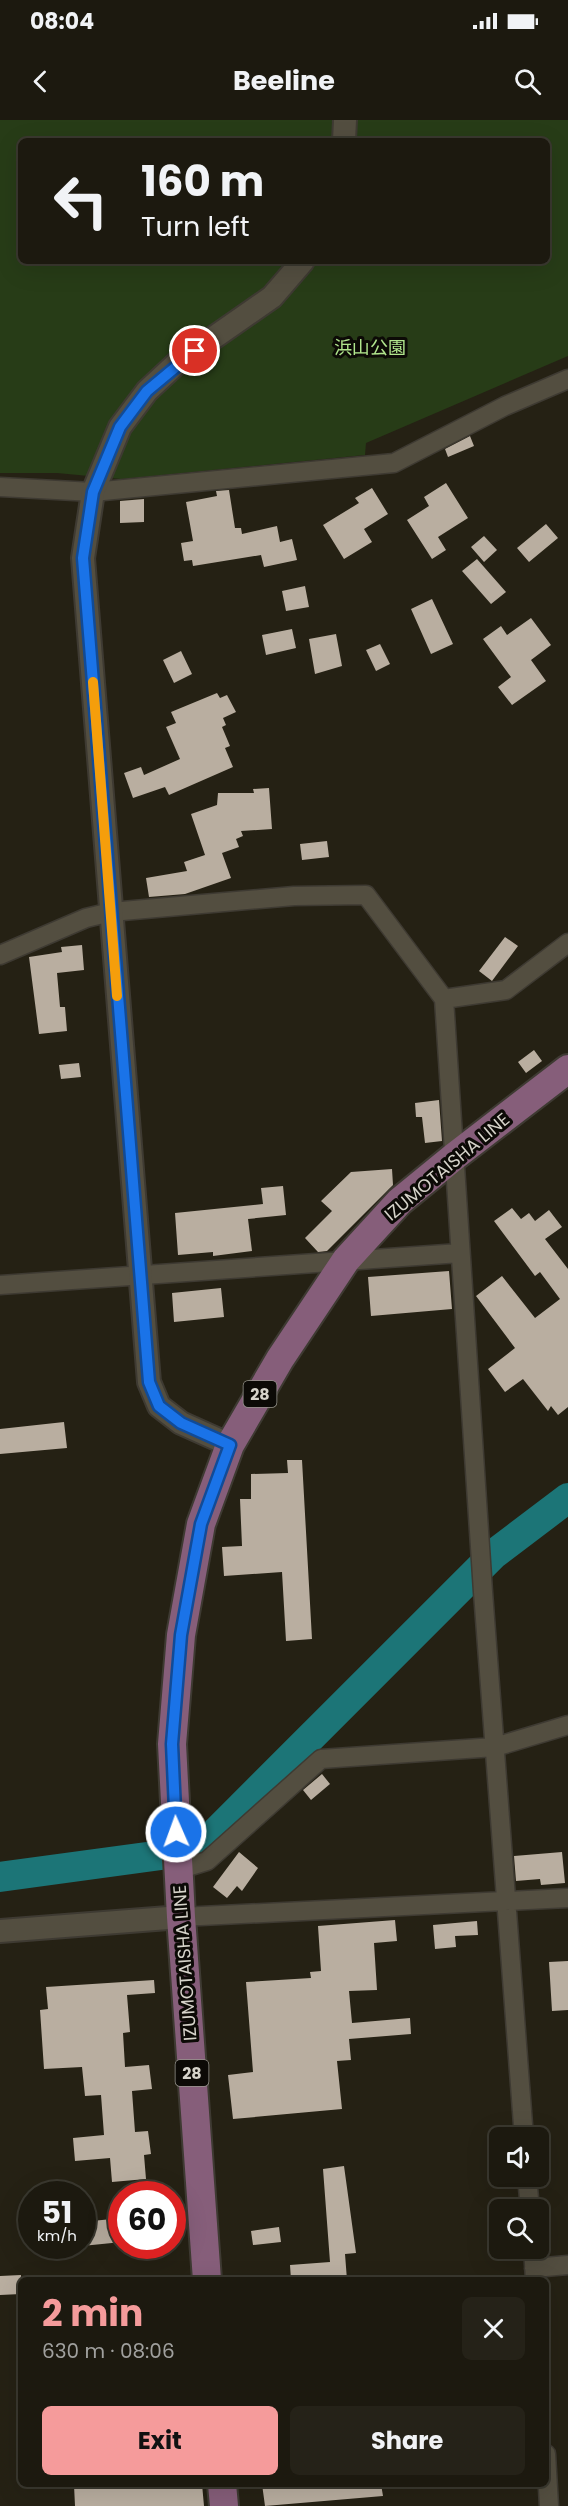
<!DOCTYPE html>
<html lang="en">
<head>
<meta charset="utf-8">
<style>
  body { margin:0; font-family:Poppins,"Noto Sans JP",sans-serif; background:#252218; color:#f1f3f6; height:100vh; display:flex; flex-direction:column; font-size:22px; white-space:nowrap }
  * { box-sizing:border-box; margin:0 }
  p { font-size:20px; color:#a0a09e }
  .icon { flex:none; width:33px; height:33px; fill:none; stroke:currentColor; stroke-width:2; stroke-linecap:round; stroke-linejoin:round }
  .map { position:relative; flex:1; overflow:hidden }
  .side { position:absolute; left:18px; top:2157px; width:531px; height:210px; display:flex; flex-direction:column; background:#1c190f; border-radius:9px; box-shadow:0 6px 24px #0002,0 0 0 2px #3a382f }
  .side>* { flex:none }
  .top-card { position:absolute; left:18px; top:18px; width:532px; height:126px; border-radius:9px; box-shadow:0 6px 24px #0002,0 0 0 2px #3a382f; background:#1c190f; color:#f1f3f6; overflow:hidden }
  .tools { position:absolute; left:489px; top:2007px; display:grid; gap:12px }
  .tools a { display:grid; place-items:center; width:60px; height:60px; border-radius:9px; background:#1c190f; box-shadow:0 6px 24px #0002,0 0 0 2px #3a382f; font-size:30px }
  .speed { position:absolute; left:18px; top:2061px; display:flex; gap:12px; font-size:30px; font-weight:700; text-align:center }
  .speed>* { display:grid; place-content:center; width:78px; height:78px; border-radius:50%; background:#1c190f; box-shadow:0 6px 24px #0002,0 0 0 2px #3a382f; line-height:1 }
  .speed small { font-size:15px; font-weight:400 }
  .speed .limit { border:9px solid #d22; background:#fff; color:#111 }
  .pin { position:absolute; display:grid; place-items:center; width:51px; height:51px; color:#fff; margin:-26px; border:3px solid #fff; border-radius:50%; box-shadow:0 2px 6px #0007 }
  .me { position:absolute; width:66px; margin:-33px; rotate:358deg; stroke-linejoin:round; filter:drop-shadow(0 0 4px #0008) }
  .turn { display:flex; align-items:center; gap:21px; height:126px; padding:0 24px; font-size:27px }
  .turn .icon { width:78px; height:78px; stroke-width:2.5 }
  .turn b { display:block; font-size:42px; line-height:51px }
  .round { display:grid; place-items:center; flex:none; width:63px; height:63px; border-radius:9px; background:#252218 }
  .headline { display:flex; align-items:center; justify-content:space-between; height:102px; padding:0 24px }
  h1 { font-size:36px; font-weight:700; line-height:45px; color:#f59b9b }
  .button { display:flex; gap:12px; margin-top:auto; padding:12px 24px }
  .button a { flex:1; height:69px; border-radius:9px; background:#f59b9b; color:#111; font-size:24px; font-weight:700; line-height:69px; text-align:center }
  .button a+a { background:#252218; color:#f1f3f6 }
  .status { display:flex; justify-content:space-between; align-items:center; height:42px; padding:0 30px; background:#1c190f; direction:ltr }
  .status svg { height:16px; fill:currentColor }
  header { display:flex; justify-content:space-between; align-items:center; height:78px; padding:0 24px; background:#1c190f; font-size:27px; font-weight:700 }
  .map>svg:first-child { display:block }
  .green { fill:#273c17; fill-rule:evenodd }
  .lines { fill:none; stroke-linecap:round; stroke-linejoin:round }
  .river { stroke:#1c7577; stroke-width:30 }
  .building { fill:#b9aea0 }
  .minor-casing { stroke:#3e3a32; stroke-width:21 }
  .tertiary-casing { stroke:#3e3a32; stroke-width:26 }
  .primary-casing { stroke:#3e3a32; stroke-width:32 }
  .minor { stroke:#534e40; stroke-width:18 }
  .tertiary { stroke:#534e40; stroke-width:22 }
  .primary { stroke:#865e7a; stroke-width:28 }
  .route-casing { stroke:#114b97; stroke-width:15 }
  .route { stroke:#1a73e8; stroke-width:10 }
  .slow { stroke:#f59e0b; stroke-width:10 }
  .labels { text-anchor:middle; stroke-width:6; stroke-linejoin:round; paint-order:stroke }
  .shield { fill:#0c0a06; stroke:#99978f; stroke-width:1.5 }
  .shield-label { font-size:16px; font-weight:bold; fill:#d6d3ca }
  .park-label { font-size:18px; fill:#b1e68d; stroke:#0c0a06 }
  .street-label { font-size:18px; fill:#d6d3ca; stroke:#0c0a06 }
</style>
</head>
<body>
<div class="status"><b>08:04</b><svg viewBox="0 0 49 12"><path d="M0 12V9h3v3zM5 12V6h3v6zM10 12V3h3v9zM15 12V0h3v12zM26 1h20v11H26zM47 4h2v5h-2z"/></svg></div>
<header><svg class="icon" aria-label="back" viewBox="0 0 24 24"><path d="M15 5l-7 7 7 7"/></svg>Beeline<svg class="icon" aria-label="search" viewBox="0 0 24 24"><circle cx="10" cy="10" r="6"/><path d="M15 15l6 6"/></svg></header>
<div class="map">
<svg width="568" height="2386" viewBox="0 0 568 2386">
  <rect width="100%" height="100%" fill="#252114"/>
  <path class="green" d="M0,0H568V236L366,323L365,335L121,359L57,353H0ZM21,21H548V141H21Z"/>
  <g class="lines">
    <path class="river" d="M0,1757L198,1730L494,1434L568,1378"/>
  </g>
  <path class="building" d="M470,316L474,326L448,337L445,329Z
    M446,363L468,398L438,417L446,430L432,439L407,400L429,386L424,377Z
    M372,368L388,394L364,409L372,422L344,439L323,405L359,383L355,378Z
    M229,370L235,408H241L242,414L277,406L280,422L292,419L297,440L264,447L261,435L193,446L192,440L184,441L181,423L193,421L186,382L217,376L216,371Z
    M144,379V402L120,403V381Z
    M546,404L558,418L529,442L517,428Z
    M484,416L497,430L484,442L471,427Z
    M477,439L506,472L491,484L462,451Z
    M305,466L309,487L286,491L282,471Z
    M432,479L453,524L431,534L411,489Z
    M531,498L551,525L531,540L546,561L512,585L498,567L511,557L483,519L501,506L507,515Z
    M292,509L296,528L266,535L262,515Z
    M336,514L342,546L315,554L309,519Z
    M380,524L390,544L376,551L366,530Z
    M181,531L192,554L174,563L163,540Z
    M217,573L220,578L227,575L236,592L223,598L226,605L222,607L230,626L225,628L233,647L169,675L165,667L133,678L124,653L141,647L144,655L180,639L166,607L176,603L171,592Z
    M269,668L272,709L241,711L243,716L236,719L239,727L222,733L231,758L185,774L149,777L146,758L187,751L184,742L205,735L191,694L217,685L218,673H254L253,669Z
    M327,721L329,737L302,740L300,724Z
    M505,817L518,826L492,861L479,851Z
    M82,825L84,850L57,853L60,887H65L67,911L39,914L29,837L62,832L61,827Z
    M534,930L542,941L526,953L518,942Z
    M79,943L81,957L61,959L59,945Z
    M439,980L442,1021L425,1023L422,997H416L415,983Z
    M392,1049L393,1065L327,1131L318,1132L305,1118L332,1091L321,1081L351,1052Z
    M283,1066L286,1095L248,1099L252,1131L213,1136V1132L178,1135L175,1093L263,1084L261,1068Z
    M512,1088L521,1099L529,1093L535,1101L549,1090L562,1107L545,1119L568,1149V1287L558,1295L551,1286L548,1291L523,1259L505,1272L488,1249L515,1228L476,1176L502,1156L535,1198L560,1179L540,1152L535,1156L494,1101Z
    M449,1151L452,1189L371,1196L368,1157Z
    M221,1168L224,1197L174,1202L172,1173Z
    M64,1302L67,1328L0,1334V1309Z
    M287,1340H302L312,1519L286,1521L282,1452L224,1456L222,1427L242,1426L240,1379H251V1354L288,1353Z
    M322,1654L330,1664L311,1680L303,1670Z
    M239,1732L258,1748L242,1771L237,1766L227,1778L213,1767Z
    M562,1732L565,1763L541,1765L540,1759L516,1761L514,1736Z
    M395,1800L397,1821L374,1823L377,1870L349,1871L352,1903L410,1898L411,1914L349,1919L351,1940L337,1941L342,1989L233,1999L228,1955L253,1952L246,1862L311,1858L310,1852L321,1851L318,1806Z
    M477,1801L478,1815L455,1816L456,1827L435,1829L433,1805Z
    M568,1841V1890L552,1891L549,1842Z
    M154,1860L155,1873L127,1875L130,1912L123,1913L125,1947L149,1945L152,1969L132,1971L135,2012L148,2011L151,2034L144,2035L146,2059L112,2062L110,2038L75,2041L73,2018L104,2015L101,1975L85,1976L82,1947L44,1949L40,1890L48,1889L46,1867Z
    M344,2046L356,2133L345,2134L347,2160H291L290,2145L330,2142L323,2049Z
    M122,2098V2122L82,2126V2102Z
    M279,2107L281,2122L253,2125L251,2111Z
    M21,2155V2174L0,2175V2156Z
    M202,2364L204,2386H75L74,2365Z
    M262,2364H381L383,2376L265,2386Z"/>
  <g class="lines">
    <defs>
      <path id="minor" d="M0,367L93,372L394,343L505,286L568,259
        M0,835L86,798L111,792L294,776L366,775L444,879L506,870L568,823
        M444,879L483,1472L524,2018
        M0,1165L460,1133
        M178,1750L207,1741L321,1639L495,1627L568,1605
        M181,1797L568,1778
        M527,2056L530,2090
        M533,2128L535,2160
        M534,2148L568,2145
        M546,2334L549,2386"/>
      <path id="tertiary" d="M344,21L345,0
        M230,1325L181,1303L159,1286L149,1262L83,438L93,372L120,307L147,271L176,244L272,177L303,141
        M0,1811L181,1797"/>
      <path id="primary" d="M207,2160L181,1797L172,1624L181,1515L201,1404L230,1325L280,1239L346,1140L400,1081L455,1036L568,949
        M222,2364L224,2386"/>
    </defs>
    <use href="#minor" class="minor-casing"/>
    <use href="#tertiary" class="tertiary-casing"/>
    <use href="#primary" class="primary-casing"/>
    <use href="#minor" class="minor"/>
    <use href="#tertiary" class="tertiary"/>
    <use href="#primary" class="primary"/>
  </g>
  <g class="lines">
    <defs>
      <path id="route" d="M176,1712L172,1624L181,1515L201,1404L230,1325L181,1303L159,1286L149,1262L83,438L93,372L120,307L147,271L195,231"/>
    </defs>
    <use href="#route" class="route-casing"/>
    <use href="#route" class="route"/>
    <path class="slow" d="M93,562L117,876"/>
  </g>
  <g class="labels">
    <g class="shield">
      <rect x="243.5" y="1261" width="33" height="26" rx="4.5"/>
      <rect x="175.5" y="1940" width="33" height="26" rx="4.5"/>
    </g>
    <g class="shield-label">
      <text x="260" y="1280">28</text>
      <text x="192" y="1959">28</text>
    </g>
    <g class="park-label">
      <text x="370" y="234">浜山公園</text>
    </g>
    <g class="street-label">
      <text transform="translate(447 1047) rotate(-40)" y="6">IZUMOTAISHA LINE</text>
      <text transform="translate(185 1843) rotate(-94)" y="6">IZUMOTAISHA LINE</text>
    </g>
  </g>
</svg>
<div class="tools">
<a><svg class="icon" aria-label="sound" viewBox="0 0 24 24"><path d="M4 9h4l5-4v14l-5-4H4zM17 9q2 3 0 6"/></svg></a>
<a><svg class="icon" aria-label="search" viewBox="0 0 24 24"><circle cx="10" cy="10" r="6"/><path d="M15 15l6 6"/></svg></a>
</div>
<div class="speed"><div>51<small>km/h</small></div><div class="limit">60</div></div>
<div class="pin" style="left:195px;top:231px;background:#d93025"><svg class="icon" aria-label="arrive" viewBox="0 0 24 24"><path d="M6 21V4h12l-3 4 3 4H6"/></svg></div>
<svg class="me" style="left:176px;top:1712px" viewBox="-20 -20 40 40"><circle r="17" fill="#1a73e8" stroke="#fff" stroke-width="3"/><path d="M0-11L8 9 0 5-8 9z" fill="#fff"/></svg>
<div class="top-card">
<div class="turn"><svg class="icon" aria-label="left" viewBox="0 0 24 24"><path d="M17 20v-9H6M10 6l-5 5 5 5"/></svg><div><b>160 m</b>Turn left</div></div>
</div>
<section class="side">
<div class="headline"><div><h1>2 min</h1><p>630 m · 08:06</p></div><a class="round"><svg class="icon" aria-label="close" viewBox="0 0 24 24"><path d="M6 6l12 12M18 6L6 18"/></svg></a></div>
<div class="button"><a>Exit</a><a>Share</a></div>
</section>
</div>
</body>
</html>
